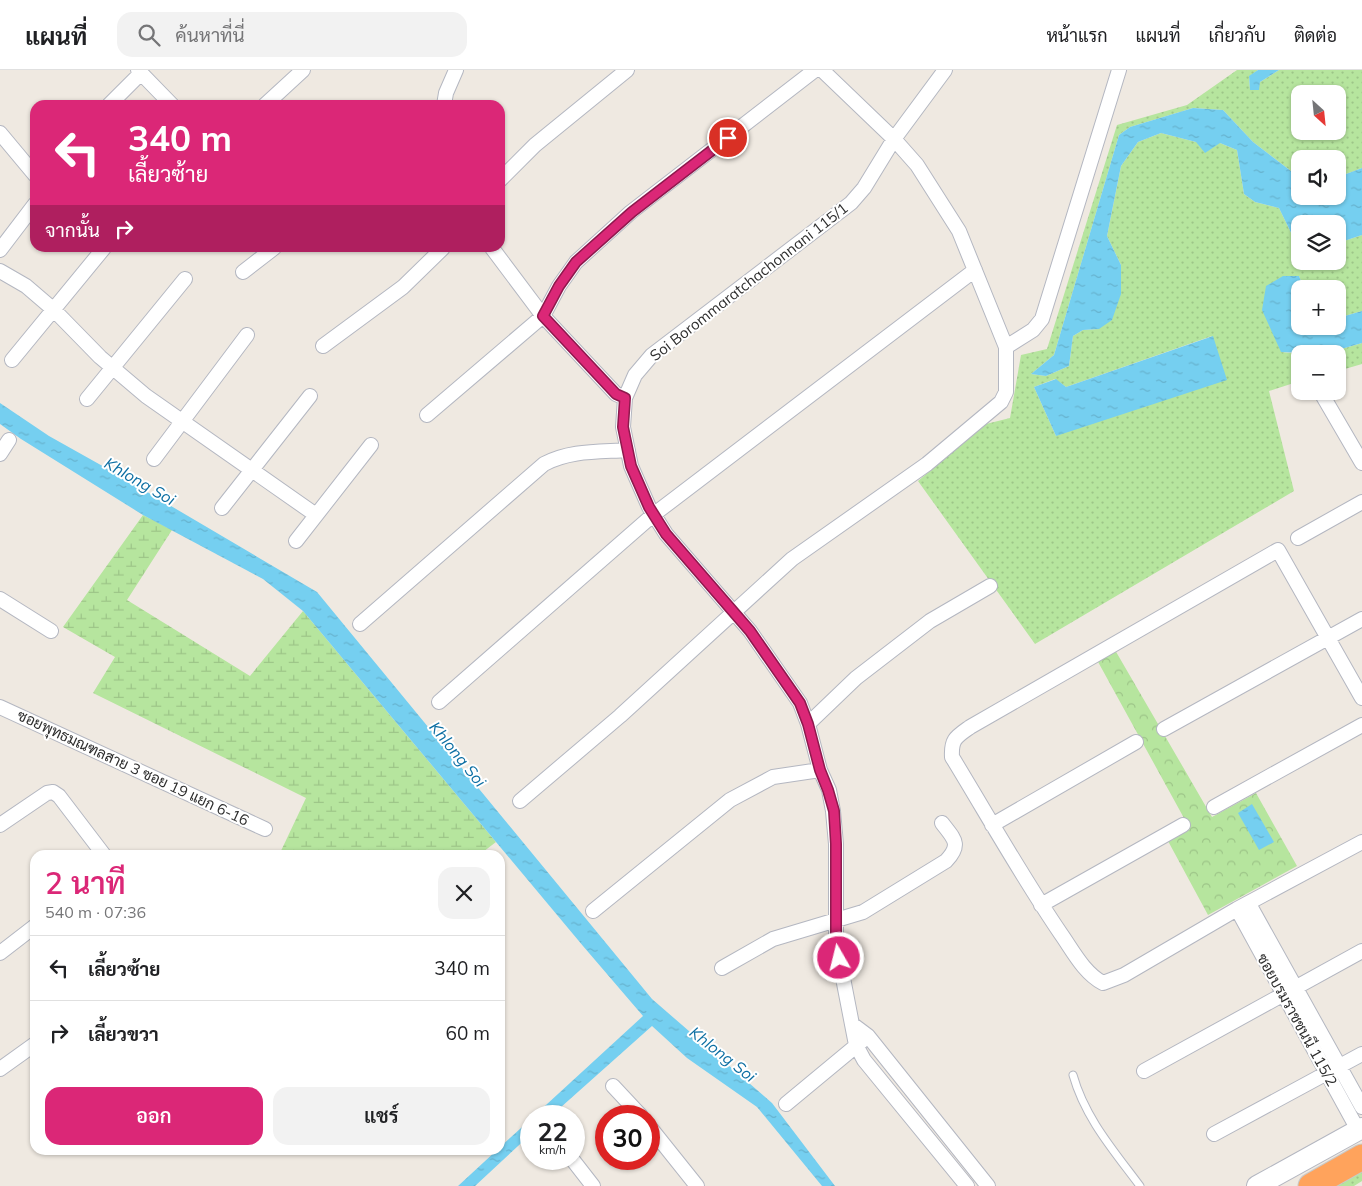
<!DOCTYPE html>
<html lang="th">
<head>
<meta charset="utf-8">
<style>
  body { margin:0; font-family:Mulish,Sarabun,sans-serif; background:#f2f2f2; color:#202124; height:100vh; display:flex; flex-direction:column; font-size:19px; white-space:nowrap }
  * { box-sizing:border-box; margin:0 }
  p { font-size:16px; color:#757577 }
  .icon { flex:none; width:28px; height:28px; fill:none; stroke:currentColor; stroke-width:2; stroke-linecap:round; stroke-linejoin:round }
  .map { position:relative; flex:1; overflow:hidden }
  .drawer { position:absolute; left:30px; top:780px; width:475px; height:305px; display:flex; flex-direction:column; background:#fff; border-radius:15px; box-shadow:0 1px 4px #0004 }
  .drawer>* { flex:none }
  .guide { position:absolute; left:30px; top:30px; width:475px; height:152px; border-radius:15px; box-shadow:0 1px 4px #0004; background:#db2777; color:#fff; overflow:hidden }
  .needle { width:32px; rotate:153deg }
  .buttons { position:absolute; left:1291px; top:15px; display:grid; gap:10px }
  .buttons a { display:grid; place-items:center; width:55px; height:55px; border-radius:10px; background:#fff; box-shadow:0 1px 4px #0004; font-size:25px }
  .speed { position:absolute; left:520px; top:1035px; display:flex; gap:10px; font-size:25px; font-weight:700; text-align:center }
  .speed>* { display:grid; place-content:center; width:65px; height:65px; border-radius:50%; background:#fff; box-shadow:0 1px 4px #0004; line-height:1 }
  .speed small { font-size:12px; font-weight:400 }
  .speed .limit { border:8px solid #d22; background:#fff; color:#111 }
  .pin { position:absolute; display:grid; place-items:center; width:42px; height:42px; color:#fff; margin:-21px; border:2px solid #fff; border-radius:50%; box-shadow:0 1px 5px #0007 }
  .me { position:absolute; width:55px; margin:-28px; rotate:352deg; stroke-linejoin:round; filter:drop-shadow(0 0 4px #0008) }
  .turn { display:flex; align-items:center; gap:18px; height:105px; padding:0 15px; font-size:22px }
  .turn .icon { width:65px; height:65px; stroke-width:2.5 }
  .turn b { display:block; font-size:35px; line-height:42px }
  .then { display:flex; align-items:center; height:48px; padding:0 15px; background:#0003; gap:10px; font-size:19px }
  .round { display:grid; place-items:center; flex:none; width:52px; height:52px; border-radius:15px; background:#f2f2f2 }
  .head { display:flex; align-items:center; justify-content:space-between; height:85px; padding:0 15px }
  h1 { font-size:30px; font-weight:600; line-height:38px; color:#db2777 }
  .action { display:flex; gap:10px; margin-top:auto; padding:10px 15px }
  .action a { flex:1; height:58px; border-radius:15px; background:#db2777; color:#fff; font-size:20px; font-weight:600; line-height:58px; text-align:center }
  .action a+a { background:#f2f2f2; color:#202124 }
  ul { padding:0; list-style:none }
  li { display:flex; align-items:center; gap:15px; height:65px; padding:0 15px; border-top:1px solid #e0e0e0 }
  li div { flex:1 }
  li b { display:block; font-size:19px }
  li em { font-style:normal }
  header { display:flex; align-items:center; gap:30px; box-sizing:border-box; height:70px; padding:0 25px; background:#fff; border-bottom:1px solid #e0e0e0 }
  header strong { font-size:24px }
  nav { display:flex; gap:28px; margin-inline-start:auto; font-size:18px }
  .search { width:350px; height:45px; background:#f2f2f2; display:flex; align-items:center; gap:12px; box-sizing:border-box; padding:0 18px; border-radius:15px; color:#757577; font-size:19px }
  .map>svg:first-child { display:block }
  .grass { fill:url(#grass-dots); fill-rule:evenodd }
  .wetland { fill:url(#wetland-marsh) }
  .park { fill:url(#park-crowns) }
  .water { fill:url(#water-ripples) }
  .lines { fill:none; stroke-linecap:round; stroke-linejoin:round }
  .lane-casing { stroke:#b4b7c1; stroke-width:9 }
  .street-casing { stroke:#b4b7c1; stroke-width:16 }
  .secondary-casing { stroke:#b4b7c1; stroke-width:22 }
  .highway-casing { stroke:#c9c9c9; stroke-width:27 }
  .lane { stroke:#fff; stroke-width:7 }
  .street { stroke:#fff; stroke-width:14 }
  .secondary { stroke:#fff; stroke-width:20 }
  .highway { stroke:#ffa35c; stroke-width:25 }
  .route-casing { stroke:#8e194d; stroke-width:12 }
  .route { stroke:#db2777; stroke-width:9 }
  .labels { text-anchor:middle; stroke-width:4; stroke-linejoin:round; paint-order:stroke }
  .street-label { font-size:15px; fill:#2e2e2e; stroke:#fff }
  .water-label { font-size:16px; font-style:italic; fill:#0d6fa3; stroke:#fff }
</style>
</head>
<body>
<header>
<strong>แผนที่</strong>
<div class="search"><svg class="icon" aria-label="search" viewBox="0 0 24 24"><circle cx="10" cy="10" r="6"/><path d="M15 15l6 6"/></svg>ค้นหาที่นี่</div>
<nav><a>หน้าแรก</a><a>แผนที่</a><a>เกี่ยวกับ</a><a>ติดต่อ</a></nav>
</header>
<div class="map">
<svg width="1362" height="1116" viewBox="0 0 1362 1116">
  <defs>
    <pattern id="grass-dots" width="8" height="8" patternUnits="userSpaceOnUse" patternTransform="scale(1.25)"><rect width="8" height="8" fill="#b6e59e"/><path d="M2 2h.1M6 6h.1" fill="none" stroke="#9dc588" stroke-width="1.8" stroke-linecap="round"/></pattern>
    <pattern id="wetland-marsh" width="20" height="14" patternUnits="userSpaceOnUse" patternTransform="scale(1.25)"><rect width="20" height="14" fill="#b6e59e"/><path d="M1 5h8M5 5V1M11 12h8M15 12V8" fill="none" stroke="#9dc588"/></pattern>
    <pattern id="park-crowns" width="20" height="18" patternUnits="userSpaceOnUse" patternTransform="scale(1.25)"><rect width="20" height="18" fill="#b6e59e"/><path d="M2 6a3 3 0 1 1 6 0M12 15a3 3 0 1 1 6 0" fill="none" stroke="#9dc588"/></pattern>
    <pattern id="water-ripples" width="26" height="14" patternUnits="userSpaceOnUse" patternTransform="scale(1.25)"><rect width="26" height="14" fill="#75cff0"/><path d="M2 4q2-2 4 0t4 0M15 11q2-2 4 0t4 0" fill="none" stroke="#66b2ce"/></pattern>
  </defs>
  <rect width="100%" height="100%" fill="#efe9e1"/>
  <path class="grass" d="M1237,0H1258L1249,7L1250,19L1258,20L1260,12L1279,0H1362V98L1338,107V89H1300V108L1253,72L1223,40L1193,38L1130,57L1119,65L1054,285L1031,304L1046,306L1069,296L1073,266L1083,260L1099,259L1121,195L1107,166L1121,96L1138,72L1161,63L1196,72L1220,73L1237,80L1244,124L1255,132L1279,138L1296,173L1300,174V191H1338V173L1362,165V241L1338,248V219H1304L1299,206L1281,282L1304,284H1300V311L1269,321L1294,421L1035,574L918,411L986,354L1010,348L1021,285L1047,279L1117,55L1187,35ZM1300,24H1338V61H1300ZM1212,266L1056,366L1034,317L1055,309L1066,317Z
    M1362,273V294L1338,301V284H1324Z
    M1362,1094V1111L1354,1116H1323Z"/>
  <path class="wetland" d="M143,445L172,460L127,530L250,606L303,541L496,772L479,785H279L306,728L93,623L115,587L63,557Z"/>
  <path class="park" d="M1115,580L1212,747L1256,723L1297,796L1208,845L1168,771L1190,759L1097,590Z"/>
  <path class="water" d="M1258,0H1279L1260,12L1259,20H1250L1249,6Z
    M1193,38L1223,40L1253,72L1300,108V126H1338V107L1362,98V165L1338,173V154H1300V174L1296,173L1279,138L1255,132L1244,124L1237,80L1220,73L1205,83L1196,72L1161,63L1138,72L1121,96L1107,166L1121,195V224L1112,250L1099,259L1083,260L1073,266L1069,296L1046,306L1031,304L1054,285L1119,65L1130,57Z
    M1283,206H1299L1304,219H1300V256H1338V248L1362,241V273L1324,284L1281,282L1262,240L1266,216Z
    M1213,266L1227,310L1056,366L1034,317L1056,309L1066,317Z
    M0,333L49,366L115,403L317,522L652,929L772,1033L835,1116H822L757,1037L687,988L652,956L551,1046H534L643,946L583,876L303,541L263,509L143,445L21,369L0,354Z
    M1252,734L1274,772L1259,780L1238,743Z
    M531,1049V1064L475,1116H458L497,1080H500V1077Z"/>
  <g class="lines">
    <defs>
      <path id="lane" d="M1073,1005C1085,1048 1114,1081 1140,1116"/>
      <path id="street" d="M138,0L172,35
        M945,0L894,69L864,118L851,133L652,285L635,305L625,328L623,357L631,396L649,437L666,464L750,561L800,633L808,654L820,700L829,720L833,741L836,774V872L856,975L864,990L967,1116
        M109,35L141,3
        M265,35L303,0
        M444,35L446,23L456,0
        M0,63L35,105
        M500,110L535,75L627,0
        M492,178L543,246L616,324L625,328
        M0,180L35,134
        M0,201L26,216L54,240L100,287L146,326L316,445
        M243,202L274,178
        M323,276L403,217L443,178
        M1006,277L1033,260L1042,249L1119,0
        M12,290L104,178
        M1320,321L1362,393
        M87,329L185,209
        M427,345L543,246L559,216L576,192L631,142L815,0
        M0,384L9,370
        M154,389L247,265
        M222,438L310,326
        M1298,468L1362,432
        M296,471L371,375
        M0,529L51,561
        M360,554L544,394C570,380 599,382 628,380
        M1362,628L1278,480L970,657C956,667 951,669 952,687C988,746 1022,807 1061,864C1073,881 1084,903 1103,913L1124,905L1237,839L1362,772
        M439,632L653,445L975,200
        M0,637L265,759
        M808,654L856,608L930,551L990,516
        M1164,659L1362,549
        M520,731L620,646L792,489L927,394L1001,332L1006,322V277L959,161L917,95L894,69L822,0
        M1214,737L1362,655
        M0,755L47,723L53,722L59,726L104,785
        M992,755L1136,672
        M1249,834L1362,1037
        M1041,835L1183,755
        M1237,839L1358,1060
        M593,841L730,730L773,707L820,700
        M0,883L35,856
        M722,898L773,869L863,842L946,791C962,774 954,769 942,753
        M852,954L868,966L988,1116
        M0,999L35,974
        M1144,1001L1362,881
        M613,1016L641,1046
        M786,1034L862,971
        M649,1056L697,1116
        M1214,1064L1362,984
        M572,1089L593,1116"/>
      <path id="secondary" d="M1257,1116L1362,1058"/>
      <path id="highway" d="M1311,1116L1362,1087"/>
    </defs>
    <use href="#lane" class="lane-casing"/>
    <use href="#street" class="street-casing"/>
    <use href="#secondary" class="secondary-casing"/>
    <use href="#highway" class="highway-casing"/>
    <use href="#lane" class="lane"/>
    <use href="#street" class="street"/>
    <use href="#secondary" class="secondary"/>
    <use href="#highway" class="highway"/>
  </g>
  <g class="lines">
    <defs>
      <path id="route" d="M728,68L632,142L576,192L559,216L543,246L616,324L625,328L623,357L631,396L649,437L666,464L750,561L800,633L808,654L820,700L828,720L834,741L836,774V872L839,888"/>
    </defs>
    <use href="#route" class="route-casing"/>
    <use href="#route" class="route"/>
  </g>
  <g class="labels">
    <g class="street-label">
      <text transform="translate(749 212) rotate(-38)" y="5">Soi Borommaratchachonnani 115/1</text>
      <text transform="translate(133 698) rotate(25)" y="5">ซอยพุทธมณฑลสาย 3 ซอย 19 แยก 6-16</text>
      <text transform="translate(1297 950) rotate(61)" y="5">ซอยบรมราชชนนี 115/2</text>
    </g>
    <g class="water-label">
      <text transform="translate(140 411) rotate(30)" y="6">Khlong Soi</text>
      <text transform="translate(458 684) rotate(51)" y="6">Khlong Soi</text>
      <text transform="translate(723 984) rotate(38)" y="6">Khlong Soi</text>
    </g>
  </g>
</svg>
<div class="buttons">
<a><svg class="needle" viewBox="-14 -14 28 28"><path d="M0-13l5 13h-10z" fill="#e53935"/><path d="M0 13l5-13h-10z" fill="#757577"/></svg></a>
<a><svg class="icon" aria-label="sound" viewBox="0 0 24 24"><path d="M4 9h4l5-4v14l-5-4H4zM17 9q2 3 0 6"/></svg></a>
<a><svg class="icon" aria-label="layers" viewBox="0 0 24 24"><path d="M12 4l9 5-9 5-9-5zM3 14l9 5 9-5"/></svg></a>
<a>+</a>
<a>−</a>
</div>
<div class="speed"><div>22<small>km/h</small></div><div class="limit">30</div></div>
<div class="pin" style="left:728px;top:68px;background:#d93025"><svg class="icon" aria-label="arrive" viewBox="0 0 24 24"><path d="M6 21V4h12l-3 4 3 4H6"/></svg></div>
<svg class="me" style="left:839px;top:888px" viewBox="-20 -20 40 40"><circle r="17" fill="#db2777" stroke="#fff" stroke-width="3"/><path d="M0-11L8 9 0 5-8 9z" fill="#fff"/></svg>
<div class="guide">
<div class="turn"><svg class="icon" aria-label="left" viewBox="0 0 24 24"><path d="M17 20v-9H6M10 6l-5 5 5 5"/></svg><div><b>340 m</b>เลี้ยวซ้าย</div></div>
<div class="then">จากนั้น<svg class="icon" aria-label="right" viewBox="0 0 24 24"><path d="M7 20v-9h11M14 6l5 5-5 5"/></svg></div>
</div>
<section class="drawer">
<div class="head"><div><h1>2 นาที</h1><p>540 m · 07:36</p></div><a class="round"><svg class="icon" aria-label="close" viewBox="0 0 24 24"><path d="M6 6l12 12M18 6L6 18"/></svg></a></div>
<ul>
<li><svg class="icon" aria-label="left" viewBox="0 0 24 24"><path d="M17 20v-9H6M10 6l-5 5 5 5"/></svg><div><b>เลี้ยวซ้าย</b></div><em>340 m</em></li>
<li><svg class="icon" aria-label="right" viewBox="0 0 24 24"><path d="M7 20v-9h11M14 6l5 5-5 5"/></svg><div><b>เลี้ยวขวา</b></div><em>60 m</em></li>
</ul>
<div class="action"><a>ออก</a><a>แชร์</a></div>
</section>
</div>
</body>
</html>
